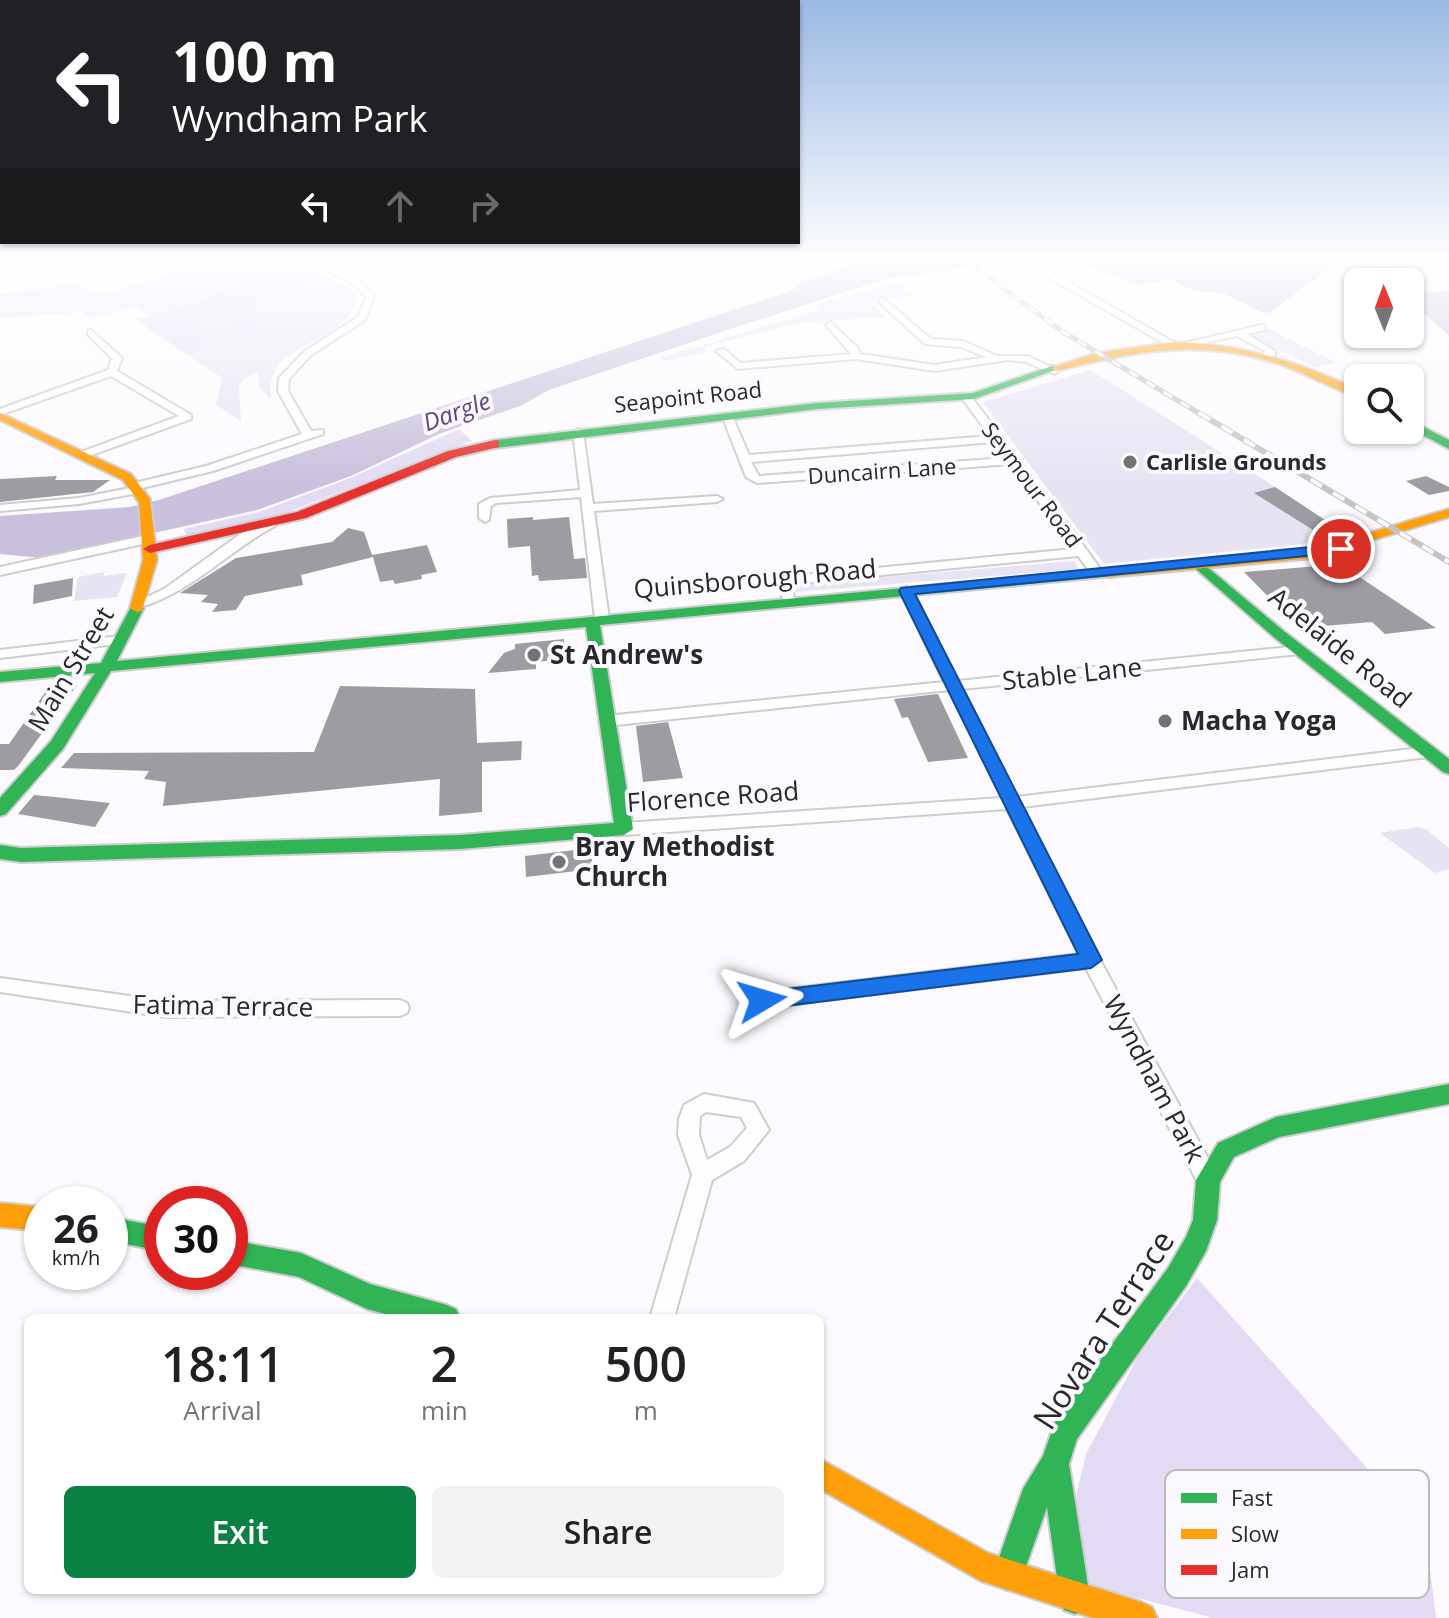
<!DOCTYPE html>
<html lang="en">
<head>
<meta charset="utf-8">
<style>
  body { margin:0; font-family:"Open Sans",sans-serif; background:#f2f2f2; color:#202124; height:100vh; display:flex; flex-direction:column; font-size:30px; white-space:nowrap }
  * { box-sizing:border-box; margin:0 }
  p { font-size:26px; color:#757577 }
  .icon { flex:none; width:44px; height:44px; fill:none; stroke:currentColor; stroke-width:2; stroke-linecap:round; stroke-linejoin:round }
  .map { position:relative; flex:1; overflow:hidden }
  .panel { position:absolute; left:24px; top:1314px; width:800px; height:280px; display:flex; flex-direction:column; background:#fff; border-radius:12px; box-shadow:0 2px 6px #0004 }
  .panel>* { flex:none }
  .banner { position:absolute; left:0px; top:0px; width:800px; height:244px; box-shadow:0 2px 6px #0004; background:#202124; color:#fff; overflow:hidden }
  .needle { width:52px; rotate:359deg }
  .tools { position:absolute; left:1344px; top:268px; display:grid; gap:16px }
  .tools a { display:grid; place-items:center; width:80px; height:80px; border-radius:12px; background:#fff; box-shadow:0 2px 6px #0004; font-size:40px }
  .speed { position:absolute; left:24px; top:1186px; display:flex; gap:16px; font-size:40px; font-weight:700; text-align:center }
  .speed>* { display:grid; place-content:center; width:104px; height:104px; border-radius:50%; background:#fff; box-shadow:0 2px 6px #0004; line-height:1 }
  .speed small { font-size:20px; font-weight:400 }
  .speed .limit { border:12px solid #d22; background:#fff; color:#111 }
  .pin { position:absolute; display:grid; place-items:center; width:68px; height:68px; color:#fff; margin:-34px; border:4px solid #fff; border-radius:50%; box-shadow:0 2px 8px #0007 }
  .me { position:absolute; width:88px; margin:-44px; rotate:83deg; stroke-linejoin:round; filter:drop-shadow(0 0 6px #0008) }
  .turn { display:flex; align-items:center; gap:28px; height:168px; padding:0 40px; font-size:36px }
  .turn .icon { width:104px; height:104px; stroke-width:2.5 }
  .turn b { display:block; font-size:56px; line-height:68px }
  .lanes { display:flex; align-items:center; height:76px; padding:0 40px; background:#0003; justify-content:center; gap:40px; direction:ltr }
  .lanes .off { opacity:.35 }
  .eta { display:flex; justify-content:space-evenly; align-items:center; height:136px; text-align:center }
  .eta b { font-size:48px; font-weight:600; line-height:56px }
  .button { display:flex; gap:16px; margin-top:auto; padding:16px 40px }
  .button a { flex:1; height:92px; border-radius:12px; background:#0b8043; color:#fff; font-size:32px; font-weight:600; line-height:92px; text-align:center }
  .button a+a { background:#f2f2f2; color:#202124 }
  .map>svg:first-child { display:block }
  .green { fill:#e8e3f3 }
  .forest { fill:#e2dbf3 }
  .water { fill:#c8c0dc }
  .building { fill:#9e9ba3 }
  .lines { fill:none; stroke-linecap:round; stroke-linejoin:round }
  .street-casing { stroke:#cdccce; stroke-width:4 }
  .fast-casing { stroke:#cdccce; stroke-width:4 }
  .slow-casing { stroke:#cdccce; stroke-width:4 }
  .jam-casing { stroke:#cdccce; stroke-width:4 }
  .street { fill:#fffeff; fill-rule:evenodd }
  .fast { fill:#30b455; fill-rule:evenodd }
  .slow { fill:#ff9f0a; fill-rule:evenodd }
  .jam { fill:#e5322d; fill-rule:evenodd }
  .rail-far1-casing { stroke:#c4c4c4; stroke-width:5 }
  .rail-casing { stroke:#c4c4c4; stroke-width:6 }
  .rail-far1 { stroke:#fbf9ff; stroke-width:3; stroke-dasharray:10; stroke-linecap:butt }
  .rail { stroke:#fbf9ff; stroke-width:4; stroke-dasharray:13; stroke-linecap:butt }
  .route { fill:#1a73e8; stroke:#114b97; stroke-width:2 }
  .poi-dot { fill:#727274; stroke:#fbf9ff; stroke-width:3 }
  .labels { text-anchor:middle; stroke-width:8; stroke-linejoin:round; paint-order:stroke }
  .far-street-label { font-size:22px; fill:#28282a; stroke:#fbf9ff }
  .far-poi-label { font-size:22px; font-weight:bold; fill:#28282a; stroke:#fbf9ff; text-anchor:start }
  .far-water-label { font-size:24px; font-style:italic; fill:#58477c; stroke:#fbf9ff }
  .street-label { font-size:26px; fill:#28282a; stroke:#fbf9ff }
  .poi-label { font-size:26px; font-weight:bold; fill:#28282a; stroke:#fbf9ff; text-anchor:start }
  .near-street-label { font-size:32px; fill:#28282a; stroke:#fbf9ff }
  .key { fill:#fbf9ff; stroke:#bcbabf; stroke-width:2 }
  .key-label { font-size:22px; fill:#28282a }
</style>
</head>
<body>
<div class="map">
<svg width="1449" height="1618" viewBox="0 0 1449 1618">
  <rect width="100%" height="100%" fill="#fcfafe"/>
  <path class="green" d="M226,259C246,259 269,256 288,259C298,260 306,269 315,273C330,279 365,287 353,310C332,347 263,344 271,399L260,388L258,372L243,379L239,387L241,421L216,405L222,378L188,355L198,351L185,320L273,278L230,286L194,304L150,316L134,306L90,318L82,312L0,318V302L108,292Z
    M898,282L916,295L870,302L886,317L802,322L717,343L705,347V352L665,361L659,358L810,313L820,308L816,304Z
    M1269,329L1336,363L1315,367L1247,334Z
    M1091,370L1275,487L1299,521L1321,535L1304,544L1104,564L983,402Z
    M1074,561L1079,569L794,592L791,585Z
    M104,572V576L127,573L117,597L74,601L78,577Z
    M1418,827L1426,829L1449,848V869L1435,873L1380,833Z"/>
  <path class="forest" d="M294,273L308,278L307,283L257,297C250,313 250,318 261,333L249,340L242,337L228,315L210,313L200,323L199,351L188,355L136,320L194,304L230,286Z
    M75,284L95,294L0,302V294Z
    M459,429L472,441L270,519L187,537L184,529L259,512L353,477Z
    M1197,1278L1426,1534L1436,1618H1213L1089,1585L1071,1517L1086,1454L1138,1357Z"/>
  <path class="water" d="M863,259L1007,261L885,279L730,329L549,390L520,406L439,434L351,476L257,510L42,558L0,554V516L130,507L159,500L784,293L799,287L795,285Z
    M1070,259H1342L1270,312L1264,313L1223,293L1195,291L1169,279L1139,285Z
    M1449,291V336L1425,314L1419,302L1426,292Z"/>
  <path class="building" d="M57,476L55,480H110L93,492L0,502V479Z
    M1426,476L1449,487V491L1429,495L1406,481Z
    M1275,487L1316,514L1340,530L1321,535L1254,493Z
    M533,517V520L569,517L574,559L585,558L587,578L539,581L538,575L532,576L530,546L508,548L507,519Z
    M348,528L364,532L372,555L427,545L437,572L421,575L422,579L395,584L393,580L380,582L373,557L301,575L303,585L245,596L236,610L212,612L218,604L201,602L208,595L180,593L236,558L332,542Z
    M1331,565L1336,570L1346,568L1436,628L1385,634L1372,622L1299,628L1244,572Z
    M73,578L72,596L33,604L34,585Z
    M564,639L566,659L536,662V669L488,673L504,653L515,649V644Z
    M77,685L19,765L14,770H0V744H9L49,687Z
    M340,686L475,689L477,743L522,741L521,760L482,762V812L439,816L440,779L163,806L166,782L144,779L149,771L61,768L74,753L314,752Z
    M938,694L968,758L928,762L908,717L902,718L894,699Z
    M668,722L683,778L643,782L636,726Z
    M34,795L55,797L110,803L95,827L18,814Z
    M591,848L593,869L526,877L525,856Z"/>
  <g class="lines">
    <defs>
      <path id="street" d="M304,259C316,259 324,267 335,268C351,269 370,259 388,259L342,272L359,279L374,297L365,320L311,355L289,379L288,391L311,431L323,430V434L213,471L142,488L144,490L138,493L79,504L0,511V505L79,498L130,488V484L206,466L302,434L278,391L279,378L305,351L358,317L366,297L353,283Z
        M1007,259H1018L1048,270L1175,343L1167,345L1042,274Z
        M883,298L931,339L963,341L997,356H1028L1059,371L1054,374L1026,362L1008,360L935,371L856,359L738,369L716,351L724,349L740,363L851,354L826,325L830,322L858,348L860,354L935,365L986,357L961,347L925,344L880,303L879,301Z
        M1262,325L1265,326V330L1247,334L1275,351V355L1268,358L1263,355L1265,351L1237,336L1189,346L1184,343Z
        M91,330L122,358L117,371L191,415V419L89,456H81V452L179,416L111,376L0,415V409L108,370L112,358L88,335V331Z
        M966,394L970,395L1086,549L1104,574L1102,577H1094L1078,556L790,584L796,602L795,605H785L777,581L783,577L1073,549L1011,464L757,483L746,477L723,418L728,415L733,418L749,455L990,436L961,397ZM994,442L1006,458L759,476L751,462Z
        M578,429L583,432L593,504L717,496L723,499L717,502L594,511L609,619L602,623L595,619L581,497L496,503L491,506L489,520L485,522L479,518V504L490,498L580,490L573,432Z
        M271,519L277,523L275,526C229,550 191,593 140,607L134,603L164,589L239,535Z
        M148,535L154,539L152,542L0,575V567Z
        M906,587L912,591L958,681L1300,646L1307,650L1300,654L962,689L1017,797L1428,747L1436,752L1428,757L1022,807L1093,947L1216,1173L1219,1180L1216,1187L1208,1190L1200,1187L1086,968L762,1008L755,1005L753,1000L755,995L762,992L1079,954L1007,809L624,835L616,829L624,823L1002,798L949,690L606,726L599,721L606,716L944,682L900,591Z
        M120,636L125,637V643L0,658V650Z
        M0,978L166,1001L400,1000L407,1003L409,1008L407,1013L400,1016L166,1017L0,992Z
        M704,1094L754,1103L769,1130L744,1161L712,1180L674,1318H650L692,1175L678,1135L679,1119L684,1105ZM706,1112L741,1117L747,1128L730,1147L707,1160L699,1135L700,1116Z"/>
      <path id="fast" d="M1052,366L1061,368L974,399L817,409L495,448L489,444L495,440L817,403L973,393Z
        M1410,420L1449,440V449L1410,428Z
        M1200,561L1285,632L1449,759V774L1443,772L1275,638L1195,568V562Z
        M1109,569L1116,573L1114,576L600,625L633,829L624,835L460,849L21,862L0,859V845L21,848L460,835L614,823L586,627L111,671L63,749L6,814L0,816V798L51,741L95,673L0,682V672L101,663L132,605L137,604L144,608L117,661Z
        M1449,1084V1104L1279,1137L1234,1157L1220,1182L1217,1220L1206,1251L1186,1286L1077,1439L1069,1464L1090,1599L1086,1610L1075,1614L1064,1610L1060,1599L1047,1507L1019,1586L1008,1590L997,1586L993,1575L1023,1489L1043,1456L1055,1422L1168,1268L1186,1237L1193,1220L1196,1180L1218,1143L1276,1117Z
        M110,1217L162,1227V1251L110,1241Z
        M230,1240L301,1253L370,1284L447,1305L456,1309L460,1318H400L367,1309L299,1277L230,1264Z"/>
      <path id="slow" d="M1174,342C1241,344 1298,361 1358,390V397C1331,389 1306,373 1279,364C1200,338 1134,351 1056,371L1051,368L1097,353Z
        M0,413L131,474L150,499L157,560L142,611L137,612L130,608L143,560L139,502L123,480L0,420Z
        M1449,509V517L1313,558L1109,577L1102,573L1109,569L1312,550Z
        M0,1203L42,1207V1231L0,1227Z
        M820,1459L988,1553L1141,1602L1152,1607L1157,1618H1093L981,1581L820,1489Z"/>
      <path id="jam" d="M495,440L499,441V447L456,457L306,518L150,553L143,549L150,545L297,512L448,451Z"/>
    </defs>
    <use href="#street" class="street-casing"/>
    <use href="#fast" class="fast-casing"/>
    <use href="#slow" class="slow-casing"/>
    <use href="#jam" class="jam-casing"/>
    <use href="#street" class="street"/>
    <use href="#fast" class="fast"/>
    <use href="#slow" class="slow"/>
    <use href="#jam" class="jam"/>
    <defs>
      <path id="rail-far1" d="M964,259L1063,332L1202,415"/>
      <path id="rail" d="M1199,413L1449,562"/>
    </defs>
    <use href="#rail-far1" class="rail-far1-casing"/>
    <use href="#rail" class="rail-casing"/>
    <use href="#rail-far1" class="rail-far1"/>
    <use href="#rail" class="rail"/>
  </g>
  <linearGradient id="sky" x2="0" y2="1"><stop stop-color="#9bb9e3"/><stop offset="0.53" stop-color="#fefdff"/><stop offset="1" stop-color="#fefdff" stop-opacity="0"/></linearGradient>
  <rect width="1449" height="485" fill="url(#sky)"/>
  <path class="route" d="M1341,544L1348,549L1346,552L915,594L1102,960L1091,968L762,1009L754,1006L751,1000L762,992L1078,954L899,591L901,588Z"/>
  <g class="poi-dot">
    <circle cx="1130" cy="462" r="8"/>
    <circle cx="534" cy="655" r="8"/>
    <circle cx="1165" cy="721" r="8"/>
    <circle cx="559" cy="862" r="8"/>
  </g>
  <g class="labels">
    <g class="far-street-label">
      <text transform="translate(688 397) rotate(-6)" y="8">Seapoint Road</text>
      <text transform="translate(882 471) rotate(-4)" y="8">Duncairn Lane</text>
      <text transform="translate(1032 485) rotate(53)" y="8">Seymour Road</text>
    </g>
    <g class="far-poi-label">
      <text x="1146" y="470">Carlisle Grounds</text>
    </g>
    <g class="far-water-label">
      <text transform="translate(457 412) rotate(-20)" y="8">Dargle</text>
    </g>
    <g class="street-label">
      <text transform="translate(755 579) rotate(-5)" y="9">Quinsborough Road</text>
      <text transform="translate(1340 648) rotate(39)" y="9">Adelaide Road</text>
      <text transform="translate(71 669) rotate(-59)" y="9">Main Street</text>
      <text transform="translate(1072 674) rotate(-6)" y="9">Stable Lane</text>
      <text transform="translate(713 797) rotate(-4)" y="9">Florence Road</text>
      <text transform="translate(223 1006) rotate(1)" y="9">Fatima Terrace</text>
      <text transform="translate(1154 1079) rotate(62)" y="9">Wyndham Park</text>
    </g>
    <g class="poi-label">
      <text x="550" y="664">St Andrew's</text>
      <text x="1181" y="730">Macha Yoga</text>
      <text x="575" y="856">Bray Methodist<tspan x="575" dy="30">Church</tspan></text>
    </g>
    <g class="near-street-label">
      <text transform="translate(1104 1330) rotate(-57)" y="11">Novara Terrace</text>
    </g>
  </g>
  <rect x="1165" y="1470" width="264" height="128" rx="12" class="key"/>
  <rect x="1181" y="1493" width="36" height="10" fill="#30b455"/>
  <rect x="1181" y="1529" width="36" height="10" fill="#ff9f0a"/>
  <rect x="1181" y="1565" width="36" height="10" fill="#e5322d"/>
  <g class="key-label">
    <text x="1231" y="1506">Fast</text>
    <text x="1231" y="1542">Slow</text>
    <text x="1231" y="1578">Jam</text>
  </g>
</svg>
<div class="tools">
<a><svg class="needle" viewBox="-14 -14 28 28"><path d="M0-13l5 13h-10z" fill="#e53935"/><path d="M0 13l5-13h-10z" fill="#757577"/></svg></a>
<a><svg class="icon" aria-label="search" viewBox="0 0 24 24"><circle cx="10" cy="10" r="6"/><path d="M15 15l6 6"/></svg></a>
</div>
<div class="speed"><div>26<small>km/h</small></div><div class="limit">30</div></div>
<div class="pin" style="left:1341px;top:549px;background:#d93025"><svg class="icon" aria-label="arrive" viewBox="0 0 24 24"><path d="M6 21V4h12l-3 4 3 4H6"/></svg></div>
<svg class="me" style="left:762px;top:1000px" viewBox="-20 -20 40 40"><path d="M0-17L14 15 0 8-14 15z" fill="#1a73e8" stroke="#fff" stroke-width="4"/></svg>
<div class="banner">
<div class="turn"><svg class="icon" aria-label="left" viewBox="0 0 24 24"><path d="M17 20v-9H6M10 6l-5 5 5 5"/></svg><div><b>100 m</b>Wyndham Park</div></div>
<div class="lanes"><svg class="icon" aria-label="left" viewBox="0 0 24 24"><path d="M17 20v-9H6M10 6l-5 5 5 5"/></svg><svg class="icon off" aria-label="ahead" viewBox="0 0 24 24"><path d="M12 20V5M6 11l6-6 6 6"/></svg><svg class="icon off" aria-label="right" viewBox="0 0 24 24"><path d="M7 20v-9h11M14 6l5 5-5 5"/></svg></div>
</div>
<section class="panel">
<div class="eta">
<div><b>18:11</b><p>Arrival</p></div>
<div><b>2</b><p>min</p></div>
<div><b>500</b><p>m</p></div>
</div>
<div class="button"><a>Exit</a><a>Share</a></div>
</section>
</div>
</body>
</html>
